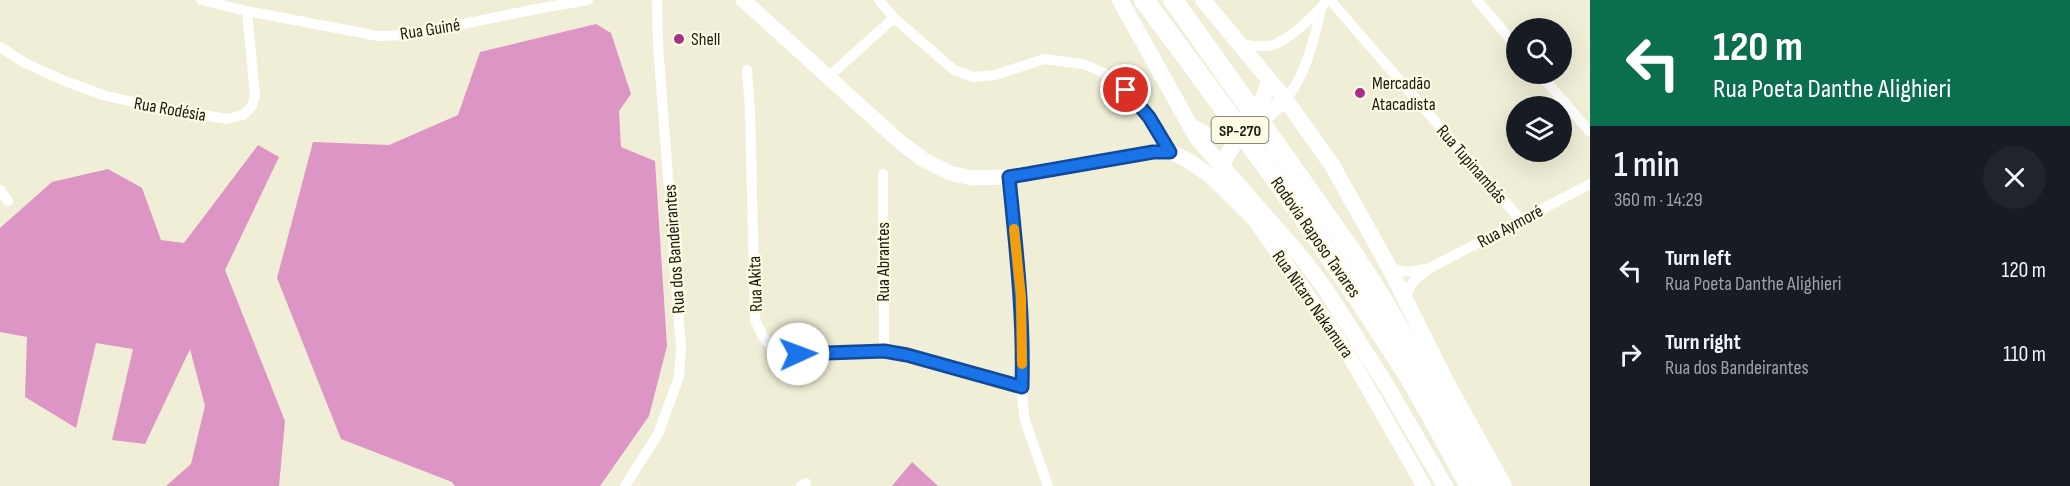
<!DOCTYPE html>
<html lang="en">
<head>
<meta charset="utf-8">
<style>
  body { margin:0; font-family:"Sofia Sans Condensed",sans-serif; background:#20242c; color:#f1f3f6; height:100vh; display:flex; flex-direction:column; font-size:22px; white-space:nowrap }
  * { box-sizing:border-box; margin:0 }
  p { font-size:20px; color:#9ea1a6 }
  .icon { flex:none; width:33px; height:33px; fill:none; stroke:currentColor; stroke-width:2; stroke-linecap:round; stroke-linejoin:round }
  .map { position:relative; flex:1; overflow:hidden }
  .side { display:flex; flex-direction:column; background:#171b24; width:480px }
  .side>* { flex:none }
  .banner { background:#0b6e4f; color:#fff; overflow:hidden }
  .fabs { position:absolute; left:1506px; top:18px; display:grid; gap:12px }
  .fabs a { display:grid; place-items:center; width:66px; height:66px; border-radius:50%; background:#171b24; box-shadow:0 6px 24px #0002; font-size:30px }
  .pin { position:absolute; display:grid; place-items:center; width:51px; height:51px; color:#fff; margin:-26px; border:3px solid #fff; border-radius:50%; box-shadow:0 2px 6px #0007 }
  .me { position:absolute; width:66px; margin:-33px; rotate:88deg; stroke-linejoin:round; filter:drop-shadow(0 0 4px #0008) }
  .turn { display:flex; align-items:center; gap:21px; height:126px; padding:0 24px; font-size:27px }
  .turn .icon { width:78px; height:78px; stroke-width:2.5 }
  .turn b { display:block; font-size:42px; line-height:51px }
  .round { display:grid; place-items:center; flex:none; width:63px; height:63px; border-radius:32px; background:#20242c }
  .overview { display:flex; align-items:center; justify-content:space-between; height:102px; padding:0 24px }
  h1 { font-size:36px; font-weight:600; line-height:45px }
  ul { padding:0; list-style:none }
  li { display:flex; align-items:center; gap:18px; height:84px; padding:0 24px }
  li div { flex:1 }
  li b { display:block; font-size:22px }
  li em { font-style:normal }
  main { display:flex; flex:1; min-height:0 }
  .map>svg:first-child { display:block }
  .forest { fill:#dc95c5 }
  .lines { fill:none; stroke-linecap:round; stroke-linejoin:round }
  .minor { stroke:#fff; stroke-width:10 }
  .secondary { stroke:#fff; stroke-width:15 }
  .trunk { stroke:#fff; stroke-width:16 }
  .motorway { stroke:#fff; stroke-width:20 }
  .route-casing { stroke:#114b97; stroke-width:15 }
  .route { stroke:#1a73e8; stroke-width:10 }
  .slow { stroke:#f59e0b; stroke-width:10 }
  .poi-dot { fill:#a73189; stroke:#fefbe4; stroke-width:2 }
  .labels { text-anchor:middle; stroke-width:4.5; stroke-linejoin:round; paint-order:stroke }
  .shield { fill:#fefbe4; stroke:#605e51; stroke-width:1.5 }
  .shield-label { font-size:16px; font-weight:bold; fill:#1c1b12 }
  .street-label { font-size:18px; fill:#1c1b12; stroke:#fefbe4 }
  .poi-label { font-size:18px; fill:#1c1b12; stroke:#fefbe4; text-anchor:start }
</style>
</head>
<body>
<main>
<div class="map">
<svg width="1590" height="486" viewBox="0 0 1590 486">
  <rect width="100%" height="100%" fill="#f0eed7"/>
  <path class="forest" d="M596,24L611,33L631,94L619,111L621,147L655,161L667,346L649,416L600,486H455L452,482L341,439L277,278L313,142L389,145L458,115L480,52Z
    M258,145L279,157L225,270L285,421L279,486H166L191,464L205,406L190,349L145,444L112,440L133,349L96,343L76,428L25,397L27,337L0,332V228L52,182L108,169L142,188L161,240L184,243Z
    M912,462L938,486H892Z"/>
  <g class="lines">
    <path class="minor" d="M201,0L247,11L378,36L410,35L536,9L588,0
      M879,0L894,18L954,70L973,77L995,75L1044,59L1083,64L1102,72L1126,90L1149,117L1170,152
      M1330,0L1520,219
      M1477,0L1516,46
      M1240,44C1250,45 1263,48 1273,45C1290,39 1317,14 1327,0
      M0,47L27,64L65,81L103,95L155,107L227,119L243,115L252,106L255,95L247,11
      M747,70L750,110L755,320L765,340L779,350L798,354L884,351L907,355L1021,387
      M1540,74L1590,132
      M828,77L894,18
      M1285,99C1304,81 1316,34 1321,8
      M883,174L884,351
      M1009,177L1021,297L1023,342L1021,387L1025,421L1048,486
      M0,190L8,201
      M1390,266C1402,274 1410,272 1424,269
      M1406,302C1408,284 1415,278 1430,268L1590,184
      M625,486L658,434L679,377L681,348L658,45L657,0
      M801,486L806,483"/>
    <path class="secondary" d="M743,0L900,142L924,160L950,173L972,178L1009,177L1153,152H1170L1186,159L1209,175L1255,220L1330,327L1356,367L1424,486"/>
    <path class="trunk" d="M1120,0L1197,138L1298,253L1324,287L1385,383L1445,486
      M1203,0L1285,99L1332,165L1388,265L1450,389L1504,486
      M1192,127L1209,136L1225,134L1241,123L1262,101L1269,82
      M1221,166L1234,144L1285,99"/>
    <path class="motorway" d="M1144,0C1235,123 1327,245 1408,375C1430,411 1449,449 1470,486
      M1173,0L1350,249L1380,296L1490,486"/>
  </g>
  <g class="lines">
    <defs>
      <path id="route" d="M798,354L884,351L907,355L1022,387C1024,316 1016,247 1009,177L1153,152H1170L1149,117L1126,90"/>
    </defs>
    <use href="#route" class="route-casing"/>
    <use href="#route" class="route"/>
    <path class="slow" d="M1014,229L1021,297L1022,364"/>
  </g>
  <g class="poi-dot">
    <circle cx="679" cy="39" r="6"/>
    <circle cx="1360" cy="93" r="6"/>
  </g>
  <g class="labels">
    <rect class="shield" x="1211.5" y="117" width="57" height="26" rx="4.5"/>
    <g class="shield-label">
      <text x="1240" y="136">SP-270</text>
    </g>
    <g class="street-label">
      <text transform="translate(430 29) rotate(-9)" y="6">Rua Guiné</text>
      <text transform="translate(170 109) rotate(10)" y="6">Rua Rodésia</text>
      <text transform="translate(1472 164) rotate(49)" y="6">Rua Tupinambás</text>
      <text transform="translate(1510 226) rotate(-28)" y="6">Rua Aymoré</text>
      <text transform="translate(1316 237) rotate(55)" y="6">Rodovia Raposo Tavares</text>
      <text transform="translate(674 249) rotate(-94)" y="6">Rua dos Bandeirantes</text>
      <text transform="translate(883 262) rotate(-90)" y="6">Rua Abrantes</text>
      <text transform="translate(755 284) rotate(-92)" y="6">Rua Akita</text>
      <text transform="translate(1313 304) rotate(55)" y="6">Rua Nitaro Nakamura</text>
    </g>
    <g class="poi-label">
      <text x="691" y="45">Shell</text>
      <text x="1372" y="89">Mercadão<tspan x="1372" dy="21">Atacadista</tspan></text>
    </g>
  </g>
</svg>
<div class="fabs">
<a><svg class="icon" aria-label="search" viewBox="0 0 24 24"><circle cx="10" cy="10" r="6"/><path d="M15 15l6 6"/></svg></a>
<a><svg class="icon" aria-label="layers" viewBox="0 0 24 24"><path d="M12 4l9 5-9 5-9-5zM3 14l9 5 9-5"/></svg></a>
</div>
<div class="pin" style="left:1126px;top:90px;background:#d93025"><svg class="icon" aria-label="arrive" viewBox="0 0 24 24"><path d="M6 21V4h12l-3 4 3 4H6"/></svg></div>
<svg class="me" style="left:798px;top:354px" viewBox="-20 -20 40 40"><circle r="19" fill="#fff"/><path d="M0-13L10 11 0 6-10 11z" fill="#1a73e8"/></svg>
</div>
<section class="side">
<div class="banner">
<div class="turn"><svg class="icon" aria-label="left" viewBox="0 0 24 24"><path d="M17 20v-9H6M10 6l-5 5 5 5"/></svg><div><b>120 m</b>Rua Poeta Danthe Alighieri</div></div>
</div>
<div class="overview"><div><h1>1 min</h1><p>360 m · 14:29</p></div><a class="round"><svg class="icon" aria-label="close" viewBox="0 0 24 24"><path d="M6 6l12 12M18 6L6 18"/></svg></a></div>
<ul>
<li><svg class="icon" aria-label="left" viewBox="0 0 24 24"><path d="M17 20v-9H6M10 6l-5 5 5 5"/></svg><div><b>Turn left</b><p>Rua Poeta Danthe Alighieri</p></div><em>120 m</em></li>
<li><svg class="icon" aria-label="right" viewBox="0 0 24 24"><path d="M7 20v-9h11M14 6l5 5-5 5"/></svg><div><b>Turn right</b><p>Rua dos Bandeirantes</p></div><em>110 m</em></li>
</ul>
</section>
</main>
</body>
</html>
